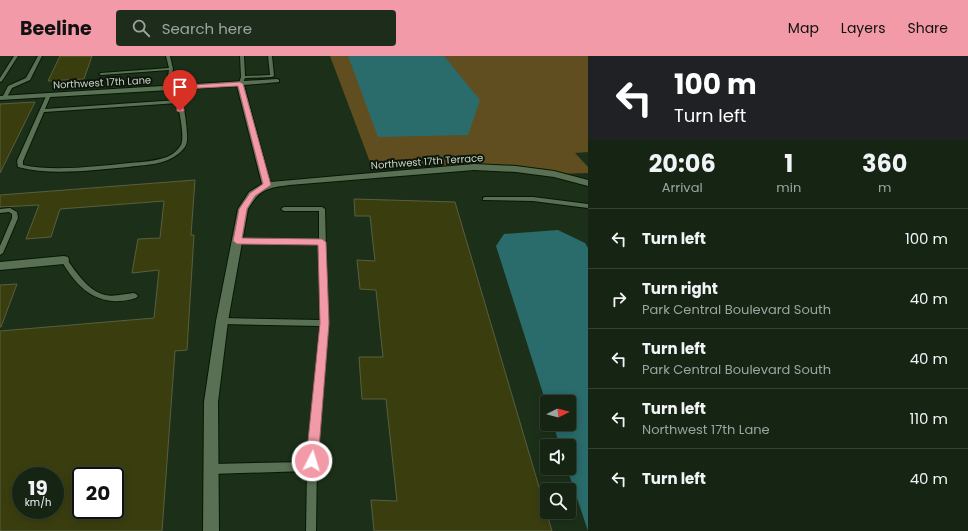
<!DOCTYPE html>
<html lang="en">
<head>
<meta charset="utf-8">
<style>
  body { margin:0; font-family:Poppins,sans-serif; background:#1e2c1c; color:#f1f3f6; height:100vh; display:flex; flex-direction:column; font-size:15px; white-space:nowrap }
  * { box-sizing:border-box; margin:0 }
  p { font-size:13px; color:#9da4a0 }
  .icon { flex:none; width:22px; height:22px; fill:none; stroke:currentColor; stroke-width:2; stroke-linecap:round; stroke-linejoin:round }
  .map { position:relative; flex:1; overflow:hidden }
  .side { display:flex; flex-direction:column; background:#152413; width:380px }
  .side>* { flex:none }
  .banner { background:#202124; color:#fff; overflow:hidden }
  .needle { width:26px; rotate:84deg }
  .buttons { position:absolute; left:540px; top:339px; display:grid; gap:8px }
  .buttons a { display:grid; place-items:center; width:36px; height:36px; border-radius:4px; background:#152413; box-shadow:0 2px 10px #0003,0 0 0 1px #344133; font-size:20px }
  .speed { position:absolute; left:12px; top:411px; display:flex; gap:8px; font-size:20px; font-weight:700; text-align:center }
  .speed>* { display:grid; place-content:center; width:52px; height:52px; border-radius:50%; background:#152413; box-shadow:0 2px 10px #0003,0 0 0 1px #344133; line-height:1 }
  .speed small { font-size:10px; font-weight:400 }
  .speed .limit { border:2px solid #111; border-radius:6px; background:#fff; color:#111 }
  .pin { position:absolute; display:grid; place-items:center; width:34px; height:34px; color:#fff; margin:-41px -17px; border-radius:50% 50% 50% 0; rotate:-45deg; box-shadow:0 0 4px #0007 }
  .pin .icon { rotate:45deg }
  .me { position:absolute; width:44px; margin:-22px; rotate:5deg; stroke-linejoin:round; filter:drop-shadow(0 0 3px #0008) }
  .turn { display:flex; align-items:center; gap:14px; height:84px; padding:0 20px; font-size:18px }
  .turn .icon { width:52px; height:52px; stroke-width:2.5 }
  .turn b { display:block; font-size:28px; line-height:34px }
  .eta { display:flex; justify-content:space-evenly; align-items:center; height:68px; text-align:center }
  .eta b { font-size:24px; font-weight:700; line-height:28px }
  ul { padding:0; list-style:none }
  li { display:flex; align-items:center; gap:12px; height:60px; padding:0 20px; border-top:1px solid #344133 }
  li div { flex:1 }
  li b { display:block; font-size:15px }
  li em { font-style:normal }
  header { display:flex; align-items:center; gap:24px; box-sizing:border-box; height:56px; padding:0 20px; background:#f39aa8; color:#111 }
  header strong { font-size:19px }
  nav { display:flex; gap:22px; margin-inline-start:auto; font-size:14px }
  .search { width:280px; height:36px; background:#1e2c1c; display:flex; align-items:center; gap:10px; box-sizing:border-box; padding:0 14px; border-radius:4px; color:#9da4a0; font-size:15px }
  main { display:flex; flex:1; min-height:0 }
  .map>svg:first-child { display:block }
  .green { fill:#604e20 }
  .water { fill:#296c6b }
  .building { fill:#3a3e0f; stroke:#595e3e; fill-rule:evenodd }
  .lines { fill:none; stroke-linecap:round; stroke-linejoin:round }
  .service-casing { stroke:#051803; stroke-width:2 }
  .minor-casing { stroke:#051803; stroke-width:2 }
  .service { fill:#597055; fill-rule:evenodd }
  .minor { fill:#597055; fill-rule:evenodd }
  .route { fill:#f39aa8; stroke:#9e646d }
  .labels { text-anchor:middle; stroke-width:4; stroke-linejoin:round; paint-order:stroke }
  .far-street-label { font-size:10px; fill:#c9d6c7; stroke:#0d160b }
</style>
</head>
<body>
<header>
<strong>Beeline</strong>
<div class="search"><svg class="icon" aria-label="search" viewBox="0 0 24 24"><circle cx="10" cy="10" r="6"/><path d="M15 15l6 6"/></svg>Search here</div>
<nav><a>Map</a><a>Layers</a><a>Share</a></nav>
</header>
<main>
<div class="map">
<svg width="588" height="475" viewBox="0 0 588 475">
  <rect width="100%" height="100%" fill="#1c3019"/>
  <path class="green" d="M330,0H588V96L575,97L588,111V117L554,118L474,111L370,106Z"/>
  <path class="water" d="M348,0H444L480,44L468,79L378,81Z
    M558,174L585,187L588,192V475L567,412H569V390H560L553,368H569V346H547V350L496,190L504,178Z"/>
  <path class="building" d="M60,0H92L84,23L48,25Z
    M35,46L0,117V48Z
    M195,124L191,179H194L187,294L175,295L162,475H0V275L154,262L159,214L132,217L138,183L160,182L164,145L60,153L51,181L26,183L39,149L0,151V139ZM21,420H55V454H21ZM81,420H115V454H81Z
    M354,143L455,146L552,475H374L371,444L397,445L386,343H362L359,301H383L376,234L360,233L357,204L375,205L370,160H355Z
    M17,228L1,271H0V229Z"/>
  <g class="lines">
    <defs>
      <path id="service" d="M14,0H18L2,25L0,26V22Z
        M38,0H42L30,24L12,32L6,43H2V42L8,30L26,22Z
        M166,0H170L173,13L170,33L166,32L169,14L101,19L99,18L101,17L169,12Z
        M240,0H244L245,20L270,19L268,0H272L274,20L272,21L245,22L243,27H239L241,21Z
        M177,30L181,31C182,44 190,79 186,89C183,95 176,100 170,103C158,109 142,109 128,111C93,114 52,120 18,111L17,105L47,38L51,39L45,53L178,44ZM178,47C179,57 185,80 181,89C178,94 172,99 167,101C156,105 142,106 130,107C99,110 53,116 23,109V105L44,56Z
        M485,141H533L588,148V152L533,145L483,144V142Z
        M284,151H322L325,153L328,267L317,405L316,475H306L307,415L211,418L208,416L206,413L208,410L211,408L307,406L320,270L222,268L219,267L218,265L219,263L222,262L320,264L319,188L237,187L234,185L237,183L319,184V155H284L281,153Z
        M10,152L17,156L18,162L3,197L0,199V190L12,162V158L9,156L0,157V153Z
        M64,201L66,202C76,216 88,235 105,239C114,241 125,238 134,237L136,238L138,240L136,242C100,253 78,234 61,204Z"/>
      <path id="minor" d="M277,23L279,24V26L244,29L270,126L474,108L516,110L554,115L588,124V130L554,121L516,116L474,114L289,129C267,132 260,133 248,153L228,265L218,346L219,475H203L204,346L216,265L238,153L249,136L262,128L237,30L0,44V40Z
        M64,200L68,201L69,204L68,207L64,208L0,214V206Z"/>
    </defs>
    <use href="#service" class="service-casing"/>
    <use href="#minor" class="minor-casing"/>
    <use href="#service" class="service"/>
    <use href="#minor" class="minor"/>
  </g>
  <path class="route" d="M240,26L243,28L271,129L255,140L247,153L242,182L322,183L326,186L329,267L318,405L316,409L312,411L308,409L306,405L320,267L318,189L237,188L233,185L239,153L250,137L263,128L238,30L182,33L184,55L180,56L177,55V30Z"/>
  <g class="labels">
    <g class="far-street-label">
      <text transform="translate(102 26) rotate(-3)" y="4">Northwest 17th Lane</text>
      <text transform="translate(427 105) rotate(-4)" y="4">Northwest 17th Terrace</text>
    </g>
  </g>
</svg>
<div class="buttons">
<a><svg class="needle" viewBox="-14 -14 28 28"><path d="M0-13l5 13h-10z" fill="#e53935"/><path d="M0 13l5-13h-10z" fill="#9da4a0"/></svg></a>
<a><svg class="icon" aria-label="sound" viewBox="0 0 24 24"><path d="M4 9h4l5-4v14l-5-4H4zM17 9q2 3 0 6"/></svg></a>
<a><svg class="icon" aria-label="search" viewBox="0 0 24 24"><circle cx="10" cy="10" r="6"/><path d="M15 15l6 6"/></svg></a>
</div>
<div class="speed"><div>19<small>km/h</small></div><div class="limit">20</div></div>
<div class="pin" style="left:180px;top:55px;background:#d93025"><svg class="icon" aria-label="arrive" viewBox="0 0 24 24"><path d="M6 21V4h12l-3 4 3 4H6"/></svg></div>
<svg class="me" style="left:312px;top:405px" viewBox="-20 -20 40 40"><circle r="17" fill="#f39aa8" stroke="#fff" stroke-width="3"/><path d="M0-11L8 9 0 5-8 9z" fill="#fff"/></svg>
</div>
<section class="side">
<div class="banner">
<div class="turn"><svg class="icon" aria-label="left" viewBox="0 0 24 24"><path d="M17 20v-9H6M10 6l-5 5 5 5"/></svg><div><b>100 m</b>Turn left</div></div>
</div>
<div class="eta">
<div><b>20:06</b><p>Arrival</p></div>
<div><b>1</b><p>min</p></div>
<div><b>360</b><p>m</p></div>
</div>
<ul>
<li><svg class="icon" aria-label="left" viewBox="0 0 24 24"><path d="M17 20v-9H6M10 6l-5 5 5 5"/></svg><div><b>Turn left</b></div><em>100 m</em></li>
<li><svg class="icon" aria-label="right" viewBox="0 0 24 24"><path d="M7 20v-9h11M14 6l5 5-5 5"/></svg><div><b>Turn right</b><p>Park Central Boulevard South</p></div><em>40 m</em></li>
<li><svg class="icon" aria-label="left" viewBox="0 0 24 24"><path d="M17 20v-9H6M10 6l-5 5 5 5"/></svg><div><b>Turn left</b><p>Park Central Boulevard South</p></div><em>40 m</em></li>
<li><svg class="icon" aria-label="left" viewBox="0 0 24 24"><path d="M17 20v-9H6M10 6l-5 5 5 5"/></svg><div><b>Turn left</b><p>Northwest 17th Lane</p></div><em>110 m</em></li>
<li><svg class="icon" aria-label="left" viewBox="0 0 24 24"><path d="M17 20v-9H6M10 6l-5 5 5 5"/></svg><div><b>Turn left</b></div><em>40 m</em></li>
</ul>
</section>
</main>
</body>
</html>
